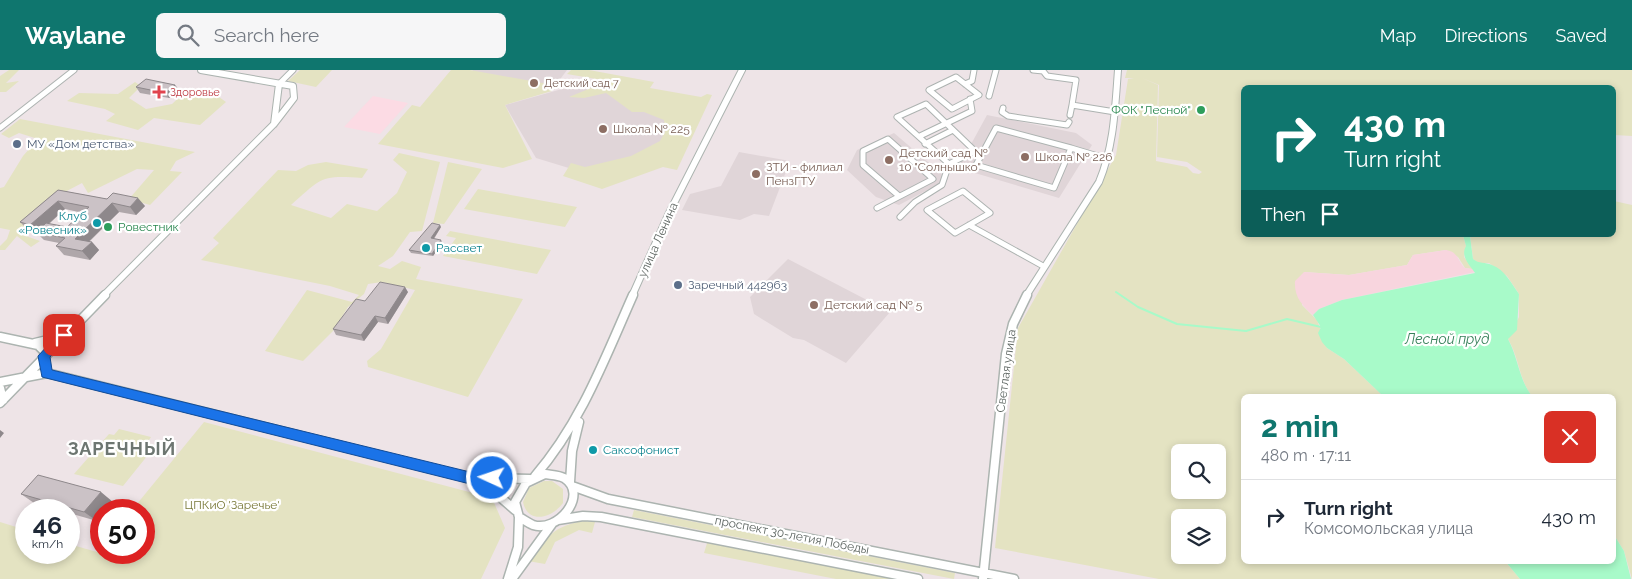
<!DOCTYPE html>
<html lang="en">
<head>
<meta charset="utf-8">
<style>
  body { margin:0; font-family:Raleway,sans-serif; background:#f6f6f7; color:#1f2937; height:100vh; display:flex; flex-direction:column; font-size:19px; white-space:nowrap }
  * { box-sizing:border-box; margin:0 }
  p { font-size:16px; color:#747a83 }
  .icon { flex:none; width:28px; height:28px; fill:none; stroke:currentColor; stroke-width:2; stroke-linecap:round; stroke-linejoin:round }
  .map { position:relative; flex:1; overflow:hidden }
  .side { position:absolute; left:1241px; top:324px; width:375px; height:170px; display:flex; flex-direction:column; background:#fff; border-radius:8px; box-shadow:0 2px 8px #0003 }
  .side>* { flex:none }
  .guide { position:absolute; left:1241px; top:15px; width:375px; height:152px; border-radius:8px; box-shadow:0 2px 8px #0003; background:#0f766e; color:#fff; overflow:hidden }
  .buttons { position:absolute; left:1171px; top:374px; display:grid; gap:10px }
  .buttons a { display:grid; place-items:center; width:55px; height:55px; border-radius:8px; background:#fff; box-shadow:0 2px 8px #0003; font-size:25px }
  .speed { position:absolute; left:15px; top:429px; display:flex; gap:10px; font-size:25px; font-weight:700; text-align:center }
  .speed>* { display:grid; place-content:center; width:65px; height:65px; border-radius:50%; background:#fff; box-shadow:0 2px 8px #0003; line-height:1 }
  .speed small { font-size:12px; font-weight:400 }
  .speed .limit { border:8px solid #d22; background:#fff; color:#111 }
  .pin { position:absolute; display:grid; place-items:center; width:42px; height:42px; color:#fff; margin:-21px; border-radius:10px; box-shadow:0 2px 8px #0006 }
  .me { position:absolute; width:55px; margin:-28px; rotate:273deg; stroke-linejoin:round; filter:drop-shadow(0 0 4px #0008) }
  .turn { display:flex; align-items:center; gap:18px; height:105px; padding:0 20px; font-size:22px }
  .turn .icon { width:65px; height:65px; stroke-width:2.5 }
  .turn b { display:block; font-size:35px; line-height:42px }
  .then { display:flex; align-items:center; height:48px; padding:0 20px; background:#0003; gap:10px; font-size:19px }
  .round { display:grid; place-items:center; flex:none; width:52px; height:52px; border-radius:8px; background:#f6f6f7 }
  .summary { display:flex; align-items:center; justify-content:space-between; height:85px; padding:0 20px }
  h1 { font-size:30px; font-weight:700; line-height:38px; color:#0f766e }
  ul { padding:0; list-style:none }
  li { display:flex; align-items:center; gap:15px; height:75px; padding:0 20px; border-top:1px solid #e0e1e3 }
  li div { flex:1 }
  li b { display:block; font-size:19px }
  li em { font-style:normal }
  header { display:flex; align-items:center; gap:30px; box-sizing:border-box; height:70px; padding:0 25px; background:#0f766e; color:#fff }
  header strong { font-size:24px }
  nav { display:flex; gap:28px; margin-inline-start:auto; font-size:18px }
  .search { width:350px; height:45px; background:#f6f6f7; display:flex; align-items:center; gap:12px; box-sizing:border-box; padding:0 18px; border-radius:8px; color:#747a83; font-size:19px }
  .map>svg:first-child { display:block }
  .commercial { fill:#fcdbe4 }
  .education { fill:#e0d5d8 }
  .green { fill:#e4e3c2; fill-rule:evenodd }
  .sand { fill:#f8d5de }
  .water { fill:#a8fac9 }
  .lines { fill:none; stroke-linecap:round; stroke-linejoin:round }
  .stream { stroke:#a8fac9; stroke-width:2 }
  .street-casing { stroke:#adb3b1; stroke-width:7 }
  .secondary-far1-casing { stroke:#acb4b0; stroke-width:8 }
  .secondary-casing { stroke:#acb4b0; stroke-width:11 }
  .street { stroke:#fff; stroke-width:5 }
  .secondary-far1 { stroke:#fff; stroke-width:6 }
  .secondary { stroke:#fff; stroke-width:8 }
  .wall { fill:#afa7aa; fill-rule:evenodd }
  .shaded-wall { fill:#8e888b }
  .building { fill:#cbc2c6; stroke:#8e888b }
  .route { fill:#1a73e8; stroke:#114b97 }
  .education-dot { fill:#8d6e63; stroke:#fff; stroke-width:2 }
  .health-dot { fill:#e0444e; stroke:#fff; stroke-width:2 }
  .leisure-dot { fill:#2e9e5b; stroke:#fff; stroke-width:2 }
  .service-dot { fill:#5c6f8a; stroke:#fff; stroke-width:2 }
  .culture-dot { fill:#0f9aa8; stroke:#fff; stroke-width:2 }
  .labels { text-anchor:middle; stroke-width:4.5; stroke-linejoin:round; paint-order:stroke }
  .far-education-label { font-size:11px; fill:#785e54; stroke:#fff; text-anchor:start }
  .far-health-label { font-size:11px; fill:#be3a42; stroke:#fff; text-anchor:start }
  .leisure-label { font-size:12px; fill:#27864d; stroke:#fff; text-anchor:end }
  .education-label { font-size:12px; fill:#785e54; stroke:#fff; text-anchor:start }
  .service-label { font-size:12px; fill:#4e5e75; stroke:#fff; text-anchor:start }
  .culture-label { font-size:12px; fill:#0d838f; stroke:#fff; text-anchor:start }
  .street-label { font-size:12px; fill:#5c6460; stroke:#fff }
  .park-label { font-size:12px; fill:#787837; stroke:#fff }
  .water-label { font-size:14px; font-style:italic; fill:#37805a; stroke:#fff }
  .district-label { font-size:18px; font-weight:bold; letter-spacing:1px; fill:#6d7671; stroke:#fff }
</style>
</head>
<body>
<header>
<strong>Waylane</strong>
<div class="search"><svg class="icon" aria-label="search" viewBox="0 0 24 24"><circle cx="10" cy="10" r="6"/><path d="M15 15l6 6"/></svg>Search here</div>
<nav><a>Map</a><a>Directions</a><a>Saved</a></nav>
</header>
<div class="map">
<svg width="1632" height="509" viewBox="0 0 1632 509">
  <rect width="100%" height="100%" fill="#eee4e7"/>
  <path class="commercial" d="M373,26L408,33L380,64L344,57Z"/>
  <path class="education" d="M473,0H567L552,20L469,5Z
    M608,6L638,20L699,32L674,82L595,106L536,88L505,35Z
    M987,45L1076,63L1092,75L1059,128L958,98Z
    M894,63L948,109L899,135L876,127L847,100L857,80Z
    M739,82L790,91L769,146L754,144L740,150L682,140L690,124L721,116Z
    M788,189L890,242L846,293L804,270L793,268L754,244L750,227Z"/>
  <path class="green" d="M9,0H19L6,13L19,11L6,22H0V6Z
    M300,0H332L316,17L288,11Z
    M451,0H470L548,14L552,21L505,35L532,89L503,98L378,74L412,35L420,37Z
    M571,0H589L654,12L650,18L701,27L707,24L712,25L677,100L663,97L602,119L563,106L571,93L585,97L631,86L660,71L665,62L664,50L644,42H632L606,23L584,28L569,27L608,11L567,4Z
    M1127,0H1632V66L1614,65V18H1244V165H1463L1466,176L1464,187L1475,202L1472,199L1465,198L1458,187L1446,180L1413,185L1407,195L1349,205L1304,202L1302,235L1317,250L1327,278L1344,289L1381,324L1244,326V491H1505L1520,509H1159L995,478L1018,258L1116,85L1128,9L1134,8H1125ZM1142,8L1159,15L1157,87L1187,92L1202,102L1199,104L1193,103L1187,97L1156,91L1158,15ZM1180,382H1218V420H1180ZM1180,448H1218V485H1180Z
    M135,12L141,16L129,28L146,39L172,34L186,21L219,27L226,32L200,55L154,48L138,60L106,51L115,44L105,39L67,31L79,23L118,24Z
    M20,49L195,82L176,91L170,101L182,102L150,135L129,129L154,100L137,99L88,123L82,113L63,123L23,160L26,166L40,171L31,177L17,166L5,180H0V176L7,169L10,160L0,158V118L4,117L23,86L38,69L19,63L9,68L1,64Z
    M399,83L440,92L422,161L410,162L393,186L378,196L390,199L402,191L421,197L416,209L523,229L468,327L368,297L367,291L381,279L415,220L382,212L368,214L364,224L348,237L333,261L303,291L265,281L307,220L352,232L359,225L330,216L201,190L219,173L213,168L278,100L296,101L308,95L326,92L368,99L362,108C320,105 322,108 291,135L331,148L347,134L377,141L397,123L407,102L393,90Z
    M448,92L482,99L444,154L433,153Z
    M478,119L577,137L565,157L464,139Z
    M1614,131L1632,135V509L1624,481L1614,465V326H1532C1519,310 1519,287 1508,269L1519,247V224L1507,206L1489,193H1478L1473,189L1470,165H1614Z
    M450,161L551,180L537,204L443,186L456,168L446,166Z
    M204,352L492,428L505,458L481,509H0V452L26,460V482H69V474L97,482L101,478V482H144V440H132Z
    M119,359L151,367L147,373L156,375L123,416L74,404L109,364L114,365Z
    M544,411H552L563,419V433C552,448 528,455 523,432L529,418Z
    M634,440L955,503L954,509L632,447Z
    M584,451L595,452L592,463L579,460L555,472L545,494L528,491C545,468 555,455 584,451Z
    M708,470L900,509H836L704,483Z"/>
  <path class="sand" d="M1446,180C1459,182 1457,191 1465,198L1472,199L1475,202L1342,230L1319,239L1313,245C1302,235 1294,227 1295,211L1304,202L1349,205L1407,195L1413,185Z"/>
  <path class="water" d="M1463,165L1470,166L1473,189C1479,194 1485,192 1492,195C1505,200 1511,213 1519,224L1517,260L1508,269C1518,287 1519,310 1532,326H1383L1344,289L1327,278L1322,272L1318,263L1321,257L1313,245L1319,239L1342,230L1475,203C1470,195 1460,187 1466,176Z
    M1614,465L1624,481L1631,509H1520L1505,491H1614Z"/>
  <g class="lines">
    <path class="stream" d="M1116,222L1138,237L1177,254L1246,261L1287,249L1321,257"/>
    <defs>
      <path id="street" d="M1033,0L1043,1L1047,6L1076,10L1072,35L1115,42
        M956,7L979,25L952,39L929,20Z
        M279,14L293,0
        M965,14L972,11L974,0
        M989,26L996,0
        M926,34L975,81L949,94L897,47Z
        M1003,38L1002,42L1008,46L1067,55L1069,52
        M1070,45L1072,35
        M0,58L74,0
        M996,58L1071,78L1054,118L976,95Z
        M920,66L972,41L970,29
        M925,74L951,61
        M1071,78L1108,89
        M963,121L990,143L955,163L927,140Z
        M877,138L933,109L888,69L863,81V95L899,126
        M900,147L915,132L942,115L949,94
        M969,155L1043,196"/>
      <path id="secondary-far1" d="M274,54L279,14
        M103,226L274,54L294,28L293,16L201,0
        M632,226L669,143L742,0
        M1026,226L1099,112C1114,76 1115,39 1118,0"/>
      <path id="secondary" d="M0,267L38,275L44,281L47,303
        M35,273L60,267
        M0,312L47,303L466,407L492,420L515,440
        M0,318L3,330
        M0,333L105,225
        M545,404C551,405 559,405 564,408C590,425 557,463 533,455C528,453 523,449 519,447L515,432L526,413Z
        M535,406C581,353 605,288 633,225
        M472,408L530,409
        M570,412L572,381L579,352
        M572,416L608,429L1014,509
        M558,450L583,446L601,447L918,509
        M508,509L518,477L519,447
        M512,509L552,454
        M983,509L1006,284L1013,254L1027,225"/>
    </defs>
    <use href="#street" class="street-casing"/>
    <use href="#secondary-far1" class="secondary-far1-casing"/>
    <use href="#secondary" class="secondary-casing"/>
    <use href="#street" class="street"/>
    <use href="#secondary-far1" class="secondary-far1"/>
    <use href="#secondary" class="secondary"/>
  </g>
  <path class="wall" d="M175,15L179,20L169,28L140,23L136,17Z
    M58,120L145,136L136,145L119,142L89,172H92L99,180L90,190L64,185L56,176L59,173L44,170L37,163L28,160L20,152ZM65,139L83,143L67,157L49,154Z
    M441,157L434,169L442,173L433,186L411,183L409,180Z
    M408,222L388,254L378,252L364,271L336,265L333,259L365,231Z
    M21,424L113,432L106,440H101V446L97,451L69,443V440H58L34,433Z"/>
  <path class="shaded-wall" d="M175,15L179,20L169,28L165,23Z
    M138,128L145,136L136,145L130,137Z
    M58,131L65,139L39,162H37L30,155Z
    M112,133L119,142L83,177L75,169Z
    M440,155L441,157L432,171L431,168Z
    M441,170L442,173L433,186L432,184Z
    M92,172L99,180L90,190L82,181Z
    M405,217L408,222L388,254L385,248Z
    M375,246L378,252L364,271L361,265Z
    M0,360L4,363L0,368Z
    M101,422L113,432L106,440H101V446L97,451L84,442Z"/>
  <path class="building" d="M146,9L175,15L165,23L136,17Z
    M58,120L107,129L113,123L138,128L130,137L112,133L75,169L92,172L82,181L56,176L65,168L37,162L46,153L67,157L89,137L58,131L30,155L20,152Z
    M432,153L440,155L431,168L441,170L432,184L409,180Z
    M380,212L405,217L385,248L375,246L361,265L333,259L356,229L365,231Z
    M38,405L101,422L84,442L21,424Z"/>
  <path class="route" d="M64,261L70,265L50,287L52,300L466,401L497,404L499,408L497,412L466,413L42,307L38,286L60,262Z"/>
  <g class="education-dot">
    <circle cx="534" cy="13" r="5"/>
    <circle cx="603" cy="59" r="5"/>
    <circle cx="1025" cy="87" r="5"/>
    <circle cx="889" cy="90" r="5"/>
    <circle cx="756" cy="104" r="5"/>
    <circle cx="814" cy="235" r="5"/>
  </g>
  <path class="health-dot" d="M156.5 14.5h5v5h5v5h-5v5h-5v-5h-5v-5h5z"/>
  <g class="leisure-dot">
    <circle cx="1201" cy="40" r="5"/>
    <circle cx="108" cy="157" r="5"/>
  </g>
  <g class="service-dot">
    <circle cx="17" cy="74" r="5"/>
    <circle cx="678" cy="215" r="5"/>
  </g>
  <g class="culture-dot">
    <circle cx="97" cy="153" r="5"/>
    <circle cx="426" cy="178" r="5"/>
    <circle cx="593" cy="380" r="5"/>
  </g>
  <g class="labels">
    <g class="far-education-label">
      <text x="544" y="17">Детский сад 7</text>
    </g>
    <g class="far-health-label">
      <text x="170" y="26">Здоровье</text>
    </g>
    <g class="leisure-label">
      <text x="1191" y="44">ФОК "Лесной"</text>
      <text x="118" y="161" text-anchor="start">Ровестник</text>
    </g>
    <g class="education-label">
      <text x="613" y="63">Школа № 225</text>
      <text x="899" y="87">Детский сад №<tspan x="899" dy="14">10 "Солнышко"</tspan></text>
      <text x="1035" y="91">Школа № 226</text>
      <text x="766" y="101">ЗТИ - филиал<tspan x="766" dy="14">ПензГТУ</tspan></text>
      <text x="824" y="239">Детский сад № 5</text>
    </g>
    <g class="service-label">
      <text x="27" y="78">МУ «Дом детства»</text>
      <text x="688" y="219">Заречный 442963</text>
    </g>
    <g class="culture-label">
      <text x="87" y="150" text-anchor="end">Клуб<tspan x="87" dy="14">«Ровесник»</tspan></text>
      <text x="436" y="182">Рассвет</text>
      <text x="603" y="384">Саксофонист</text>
    </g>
    <g class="street-label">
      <text transform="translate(658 170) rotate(-66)" y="4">улица Ленина</text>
      <text transform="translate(1006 301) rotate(-82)" y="4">Светлая улица</text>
      <text transform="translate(792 465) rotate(11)" y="4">проспект 30-летия Победы</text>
    </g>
    <g class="park-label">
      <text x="232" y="439">ЦПКиО 'Заречье'</text>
    </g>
    <g class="water-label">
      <text x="1447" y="274">Лесной пруд</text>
    </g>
    <g class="district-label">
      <text x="122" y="385">ЗАРЕЧНЫЙ</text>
    </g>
  </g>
</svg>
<div class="buttons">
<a><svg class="icon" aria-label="search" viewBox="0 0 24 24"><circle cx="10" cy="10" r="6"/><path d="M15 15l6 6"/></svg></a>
<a><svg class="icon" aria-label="layers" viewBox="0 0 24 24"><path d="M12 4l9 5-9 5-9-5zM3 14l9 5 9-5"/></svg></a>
</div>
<div class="speed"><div>46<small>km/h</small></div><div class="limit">50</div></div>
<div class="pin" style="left:64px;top:265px;background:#d93025"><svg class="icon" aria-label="arrive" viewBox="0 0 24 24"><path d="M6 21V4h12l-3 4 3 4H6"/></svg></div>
<svg class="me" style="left:492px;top:408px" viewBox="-20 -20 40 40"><circle r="17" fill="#1a73e8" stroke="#fff" stroke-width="3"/><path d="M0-11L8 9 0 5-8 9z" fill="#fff"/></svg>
<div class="guide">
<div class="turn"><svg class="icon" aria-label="right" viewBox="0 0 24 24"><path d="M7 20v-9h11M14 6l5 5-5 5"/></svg><div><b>430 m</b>Turn right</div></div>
<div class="then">Then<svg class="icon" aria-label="arrive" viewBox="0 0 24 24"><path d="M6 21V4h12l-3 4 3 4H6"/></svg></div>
</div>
<section class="side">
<div class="summary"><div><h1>2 min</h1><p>480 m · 17:11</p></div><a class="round" style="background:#d93025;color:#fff"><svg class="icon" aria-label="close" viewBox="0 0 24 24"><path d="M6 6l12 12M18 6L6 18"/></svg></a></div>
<ul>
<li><svg class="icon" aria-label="right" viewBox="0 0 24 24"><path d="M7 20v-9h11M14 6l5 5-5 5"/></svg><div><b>Turn right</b><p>Комсомольская улица</p></div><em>430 m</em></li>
</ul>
</section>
</div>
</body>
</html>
